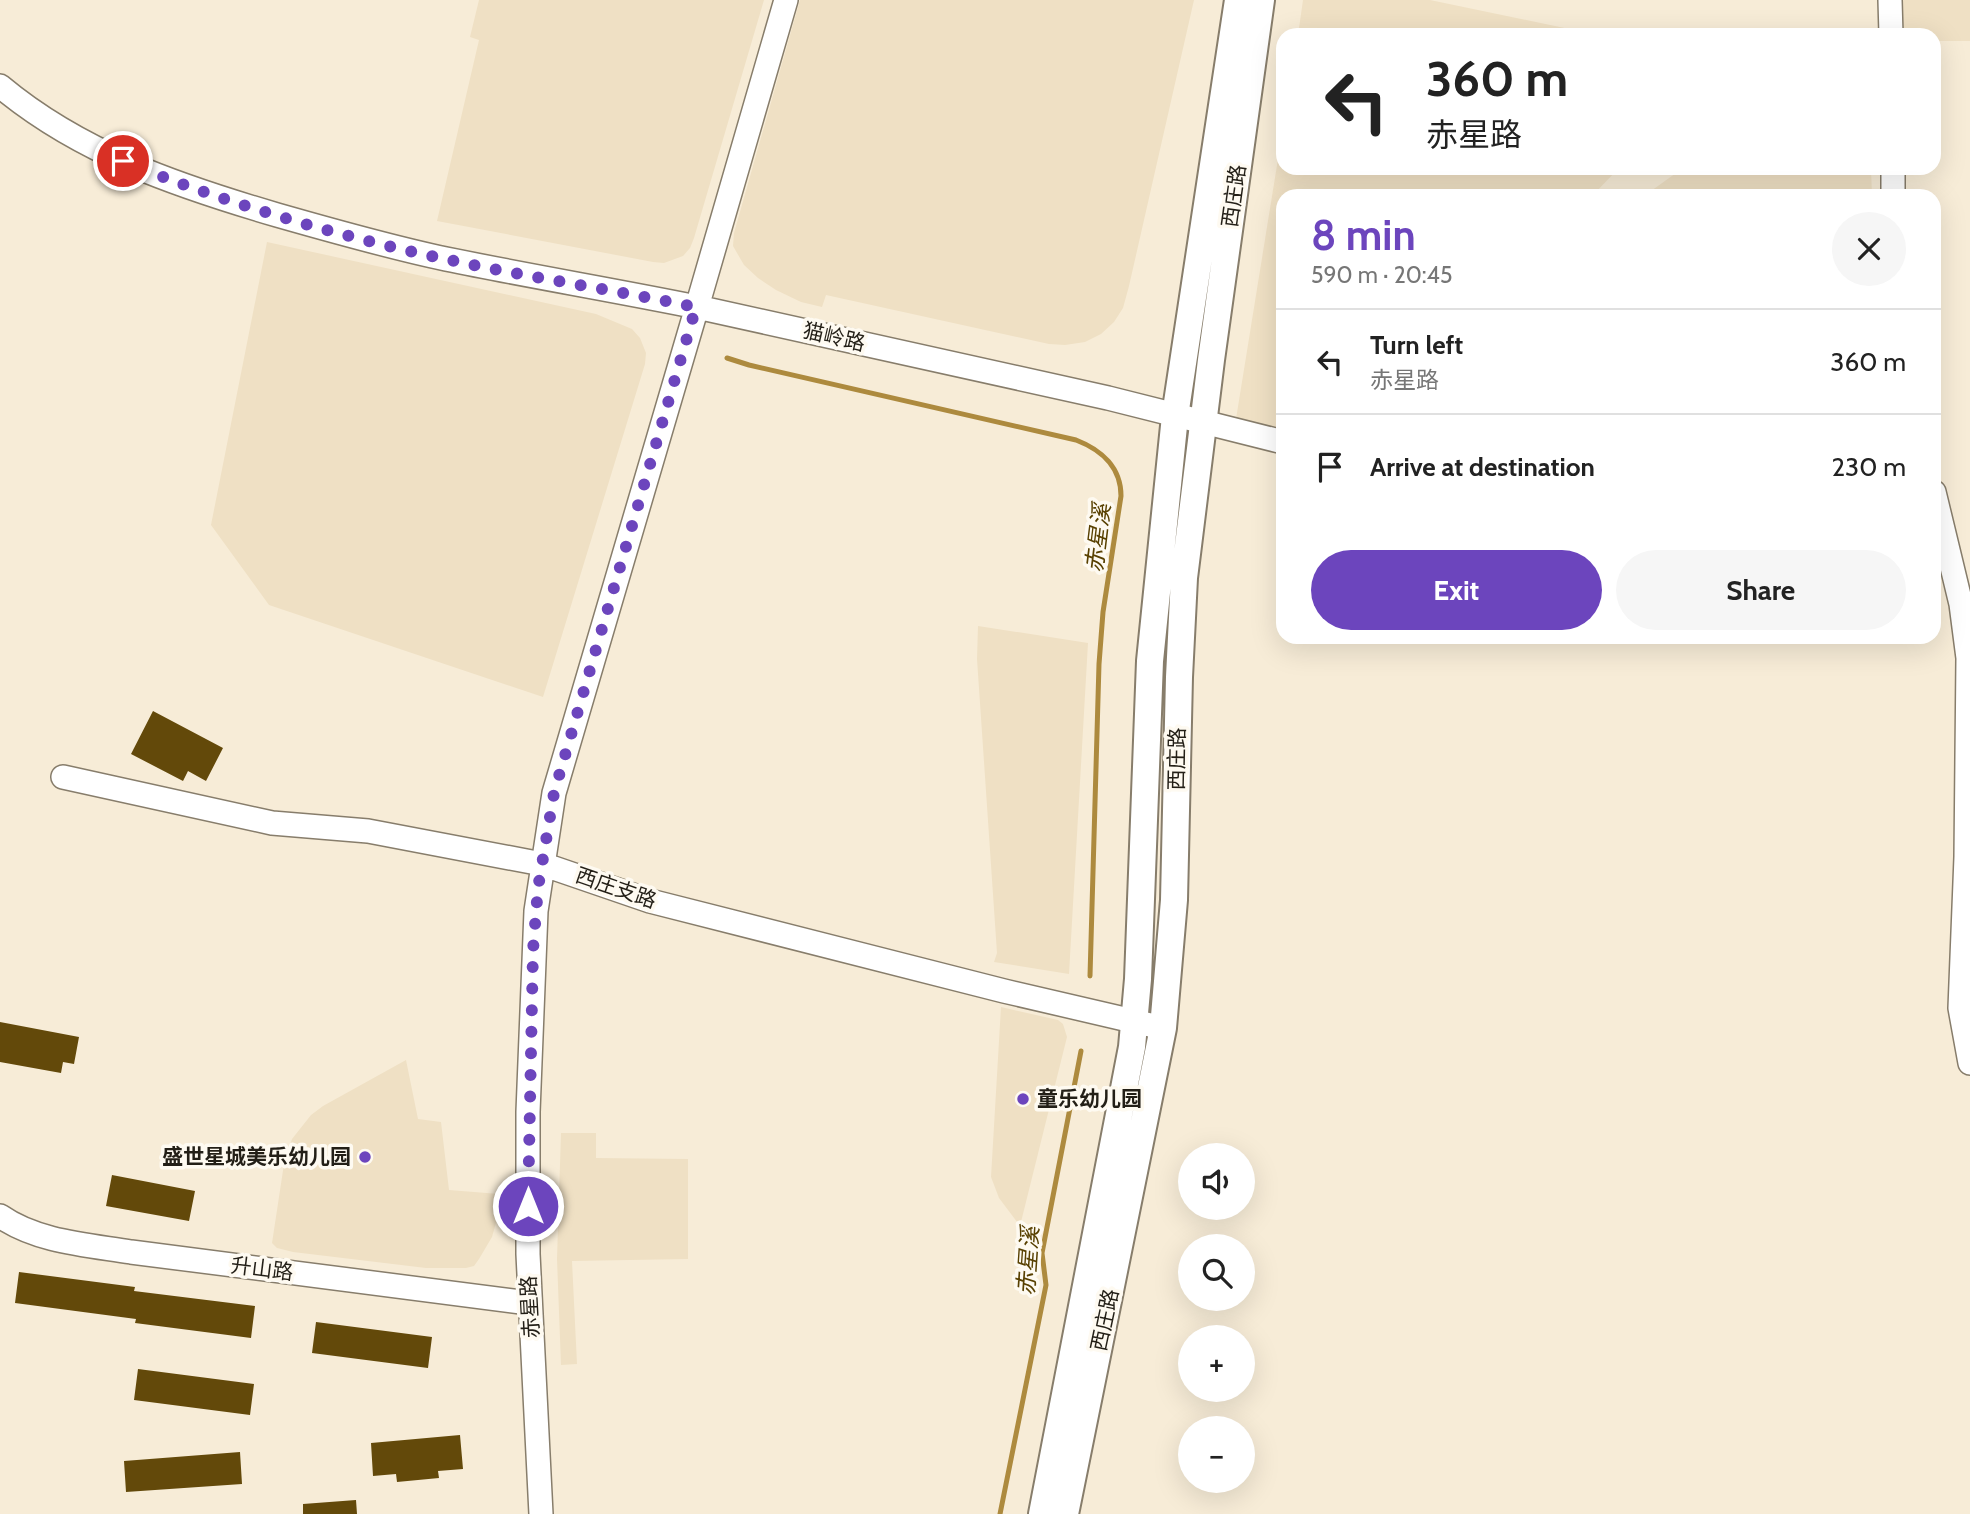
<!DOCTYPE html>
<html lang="en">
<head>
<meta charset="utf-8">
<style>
  body { margin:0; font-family:Cabin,"Noto Sans SC",sans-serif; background:#f6f6f6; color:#222; height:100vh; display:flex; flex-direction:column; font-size:26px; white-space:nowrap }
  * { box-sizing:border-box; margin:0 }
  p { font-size:23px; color:#767676 }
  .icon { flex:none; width:38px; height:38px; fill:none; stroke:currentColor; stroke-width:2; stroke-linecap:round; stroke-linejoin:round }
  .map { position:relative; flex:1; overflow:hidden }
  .side { position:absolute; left:1276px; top:189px; width:665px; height:455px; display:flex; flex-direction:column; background:#fff; border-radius:21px; box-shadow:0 7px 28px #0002 }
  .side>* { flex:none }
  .hud { position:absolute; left:1276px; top:28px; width:665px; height:147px; border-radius:21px; box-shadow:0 7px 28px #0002; background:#fff; color:#222; overflow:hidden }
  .buttons { position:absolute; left:1178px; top:1143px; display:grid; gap:14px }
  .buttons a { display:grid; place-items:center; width:77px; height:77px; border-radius:50%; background:#fff; box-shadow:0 7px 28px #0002; font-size:35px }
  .pin { position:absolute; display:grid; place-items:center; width:60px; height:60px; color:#fff; margin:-30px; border:4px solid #fff; border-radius:50%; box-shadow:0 2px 7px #0007 }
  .me { position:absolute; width:77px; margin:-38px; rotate:0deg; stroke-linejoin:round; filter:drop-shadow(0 0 5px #0008) }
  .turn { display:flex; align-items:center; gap:24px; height:147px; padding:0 35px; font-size:32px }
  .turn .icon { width:91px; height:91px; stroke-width:2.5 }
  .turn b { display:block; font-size:49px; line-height:60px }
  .round { display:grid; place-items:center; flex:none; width:74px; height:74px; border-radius:37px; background:#f6f6f6 }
  .head { display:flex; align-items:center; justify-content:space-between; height:119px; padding:0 35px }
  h1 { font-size:42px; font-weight:700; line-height:52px; color:#6c45bd }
  .button { display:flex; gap:14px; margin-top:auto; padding:14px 35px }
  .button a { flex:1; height:80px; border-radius:42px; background:#6c45bd; color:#fff; font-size:28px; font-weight:700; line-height:80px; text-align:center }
  .button a+a { background:#f6f6f6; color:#222 }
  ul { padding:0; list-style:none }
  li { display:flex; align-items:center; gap:21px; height:105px; padding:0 35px; border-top:2px solid #e0e0e0 }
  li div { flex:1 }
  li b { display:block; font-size:26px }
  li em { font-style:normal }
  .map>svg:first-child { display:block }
  .built { fill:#efe0c4 }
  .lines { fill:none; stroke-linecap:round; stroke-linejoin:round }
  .stream { stroke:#ad8a3e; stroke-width:5 }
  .building { fill:#63490a }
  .tertiary-casing { stroke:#877d6b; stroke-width:26 }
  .secondary-casing { stroke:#877d6b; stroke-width:30 }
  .tertiary { stroke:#fff; stroke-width:23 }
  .secondary { stroke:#fff; stroke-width:26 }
  .route { stroke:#6c45bd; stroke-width:12; stroke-dasharray:0 21.6 }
  .poi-dot { fill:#6c45bd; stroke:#fefaf1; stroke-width:2.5 }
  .labels { text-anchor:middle; stroke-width:7; stroke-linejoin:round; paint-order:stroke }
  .street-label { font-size:21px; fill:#231f17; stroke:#fefaf1 }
  .poi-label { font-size:21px; font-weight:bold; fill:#231f17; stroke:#fefaf1; text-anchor:start }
  .water-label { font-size:23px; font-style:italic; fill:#584000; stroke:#fefaf1 }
</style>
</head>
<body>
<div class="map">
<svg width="1970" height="1514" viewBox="0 0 1970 1514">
  <rect width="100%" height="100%" fill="#f7ecd7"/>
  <path class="built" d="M479,0H764L694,238L690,248L683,256L664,263L653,262L437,221L479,40L470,37Z
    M800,0H1194L1129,286L1123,308L1114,322L1101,334L1085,342L1065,345L1049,344L826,295L822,307L801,302L776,290L758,278L744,265L733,246L734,233Z
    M1303,0H1430L1598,35H1298Z
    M1900,0H1970V41H1934V35H1901Z
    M1283,128V168H1619L1592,196H1283V429L1236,419Z
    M1683,168H1871L1872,196H1644Z
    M267,242L596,314L632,329L640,338L646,353L645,364L543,697L269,605L211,525Z
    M978,626L1088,643L1069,974L994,962L997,953L977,659Z
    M1001,1007L1058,1020L1063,1024L1067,1037L1020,1226L999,1198L991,1177Z
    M406,1060L418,1119L441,1122L449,1190L499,1194L497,1219L492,1237L479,1259L474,1266L466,1268H426L293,1252L277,1248L272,1243L284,1164L292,1139L311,1115L323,1106Z
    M561,1133H596V1158L688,1159V1259L572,1261L577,1364L561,1365L557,1259Z"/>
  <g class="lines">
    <path class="stream" d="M727,358L749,365L1076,440C1102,450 1121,468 1121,496L1103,612L1099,664L1090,976
      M1000,1514L1046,1285L1042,1253L1081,1051"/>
  </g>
  <path class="building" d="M153,711L223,748L206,781L188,771L183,781L131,754Z
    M0,1022L79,1037L74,1064L63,1062L61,1073L0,1062Z
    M112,1175L195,1191L189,1221L106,1206Z
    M19,1272L135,1287L134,1291L255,1306L251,1338L135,1323L136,1319L15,1303Z
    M316,1322L432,1337L428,1368L312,1353Z
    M138,1369L254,1384L250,1415L134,1400Z
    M460,1435L463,1469L438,1471L439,1478L397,1482L396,1474L373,1476L371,1443Z
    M240,1452L242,1484L126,1492L124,1461Z
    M356,1500L357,1514H303V1504Z"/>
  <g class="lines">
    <defs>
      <path id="tertiary" d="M786,0L697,307L1108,398L1283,442
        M1890,0L1891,35
        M0,86C80,153 178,186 277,215C333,231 389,247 446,259C529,276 613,290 697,307L554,793L536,911L528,1112V1254L541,1514
        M1893,168V196
        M1934,492L1961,604L1968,658L1966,857L1960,1008L1970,1063
        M63,777L272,823L368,831L542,864L650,901L1004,991L1163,1028
        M0,1216C37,1242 88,1245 131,1252L529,1303"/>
      <path id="secondary" d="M1042,1514L1132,1047L1138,979L1150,661L1175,416L1238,0
        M1065,1514L1163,1028L1174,900L1179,677L1184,578L1211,360L1261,0"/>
    </defs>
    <use href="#tertiary" class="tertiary-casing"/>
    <use href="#secondary" class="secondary-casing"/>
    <use href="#tertiary" class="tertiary"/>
    <use href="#secondary" class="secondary"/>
  </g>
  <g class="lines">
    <path class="route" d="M123,161C227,204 335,235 445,259C528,277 613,290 696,307L554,793L538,888L533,950L528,1206"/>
  </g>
  <g class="poi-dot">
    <circle cx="1023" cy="1099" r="7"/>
    <circle cx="365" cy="1157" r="7"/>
  </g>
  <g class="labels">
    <g class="street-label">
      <text transform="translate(1234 196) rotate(-82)" y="7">西庄路</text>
      <text transform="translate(834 337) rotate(13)" y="7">猫岭路</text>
      <text transform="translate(1177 759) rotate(-89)" y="7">西庄路</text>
      <text transform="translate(616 888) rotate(19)" y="7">西庄支路</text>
      <text transform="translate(262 1269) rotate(7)" y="7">升山路</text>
      <text transform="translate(530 1307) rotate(-93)" y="7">赤星路</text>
      <text transform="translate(1105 1320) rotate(-78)" y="7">西庄路</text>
    </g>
    <g class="poi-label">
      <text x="1037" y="1106">童乐幼儿园</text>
      <text x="351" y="1164" text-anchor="end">盛世星城美乐幼儿园</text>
    </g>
    <g class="water-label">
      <text transform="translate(1098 538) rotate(-83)" y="8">赤星溪</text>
      <text transform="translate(1028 1261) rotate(-86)" y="8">赤星溪</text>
    </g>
  </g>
</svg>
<div class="buttons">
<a><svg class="icon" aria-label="sound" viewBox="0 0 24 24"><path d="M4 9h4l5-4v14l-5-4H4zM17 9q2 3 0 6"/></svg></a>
<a><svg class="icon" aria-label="search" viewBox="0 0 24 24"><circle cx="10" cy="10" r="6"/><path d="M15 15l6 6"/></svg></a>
<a>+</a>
<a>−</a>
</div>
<div class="pin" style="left:123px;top:161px;background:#d93025"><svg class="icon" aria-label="arrive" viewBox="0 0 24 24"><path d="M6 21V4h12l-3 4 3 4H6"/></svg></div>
<svg class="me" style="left:528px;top:1206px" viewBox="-20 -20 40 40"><circle r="17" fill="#6c45bd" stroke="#fff" stroke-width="3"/><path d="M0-11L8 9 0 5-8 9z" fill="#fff"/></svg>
<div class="hud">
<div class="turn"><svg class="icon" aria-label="left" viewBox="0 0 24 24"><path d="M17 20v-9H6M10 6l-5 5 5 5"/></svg><div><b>360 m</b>赤星路</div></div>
</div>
<section class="side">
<div class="head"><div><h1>8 min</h1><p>590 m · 20:45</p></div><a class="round"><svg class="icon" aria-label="close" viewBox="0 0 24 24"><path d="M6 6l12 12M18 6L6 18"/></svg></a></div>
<ul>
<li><svg class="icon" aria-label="left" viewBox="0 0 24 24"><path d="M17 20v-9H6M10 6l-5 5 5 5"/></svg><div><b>Turn left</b><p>赤星路</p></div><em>360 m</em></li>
<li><svg class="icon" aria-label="arrive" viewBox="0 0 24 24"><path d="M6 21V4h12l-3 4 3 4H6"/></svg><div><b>Arrive at destination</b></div><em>230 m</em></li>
</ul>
<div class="button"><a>Exit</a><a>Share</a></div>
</section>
</div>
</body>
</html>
